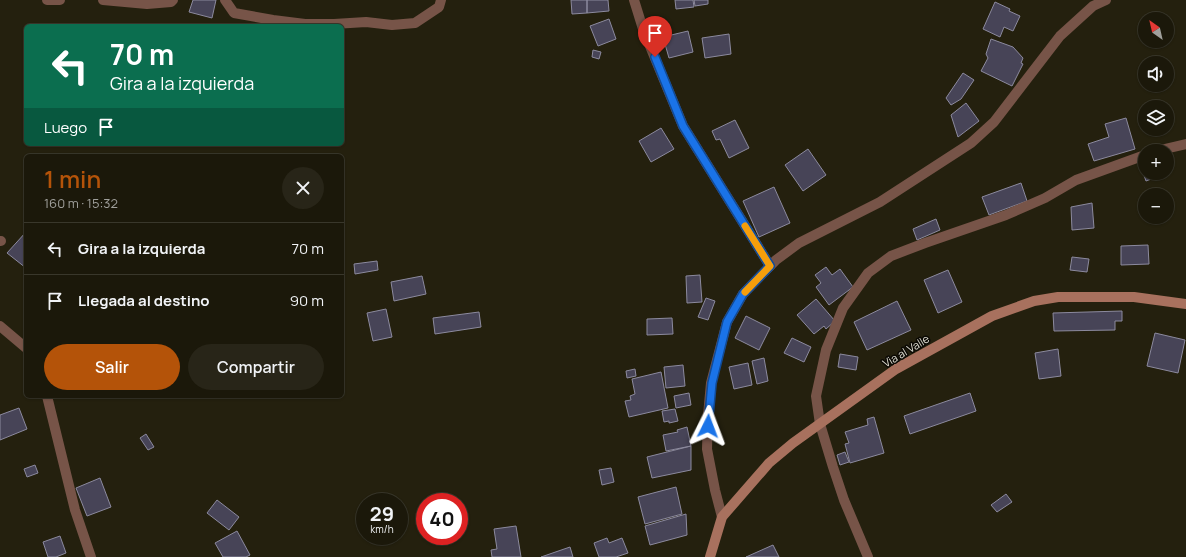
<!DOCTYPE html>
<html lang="es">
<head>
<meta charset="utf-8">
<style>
  body { margin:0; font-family:Manrope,sans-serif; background:#282518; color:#f1f3f6; height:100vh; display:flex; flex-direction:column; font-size:15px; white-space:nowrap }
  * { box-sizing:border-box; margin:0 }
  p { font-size:13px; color:#a0a09c }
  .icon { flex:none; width:22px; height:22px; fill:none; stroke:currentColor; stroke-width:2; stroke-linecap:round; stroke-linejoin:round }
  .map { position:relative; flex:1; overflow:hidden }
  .side { position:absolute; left:24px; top:154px; width:320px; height:244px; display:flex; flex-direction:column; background:#1b180a; border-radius:6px; box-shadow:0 1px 3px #0004,0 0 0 1px #39372b }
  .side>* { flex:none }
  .guide { position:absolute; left:24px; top:24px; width:320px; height:122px; border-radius:6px; box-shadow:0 1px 3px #0004,0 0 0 1px #39372b; background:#0b6e4f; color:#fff; overflow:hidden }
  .needle { width:26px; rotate:326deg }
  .controls { position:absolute; left:1138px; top:12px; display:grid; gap:8px }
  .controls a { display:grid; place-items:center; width:36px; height:36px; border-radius:50%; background:#1b180a; box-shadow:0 1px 3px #0004,0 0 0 1px #39372b; font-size:20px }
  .speed { position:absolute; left:356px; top:493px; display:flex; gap:8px; font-size:20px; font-weight:700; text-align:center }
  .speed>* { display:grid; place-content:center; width:52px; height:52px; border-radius:50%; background:#1b180a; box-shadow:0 1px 3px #0004,0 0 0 1px #39372b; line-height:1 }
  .speed small { font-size:10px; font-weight:400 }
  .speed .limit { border:6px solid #d22; background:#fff; color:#111 }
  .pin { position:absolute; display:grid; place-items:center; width:34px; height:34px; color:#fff; margin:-41px -17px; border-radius:50% 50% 50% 0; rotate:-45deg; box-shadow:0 0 4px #0007 }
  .pin .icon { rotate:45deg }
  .me { position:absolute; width:44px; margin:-22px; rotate:3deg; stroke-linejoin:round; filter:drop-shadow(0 0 3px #0008) }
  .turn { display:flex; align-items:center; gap:14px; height:84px; padding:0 20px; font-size:18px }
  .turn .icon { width:52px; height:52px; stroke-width:2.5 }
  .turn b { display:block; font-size:28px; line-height:34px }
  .then { display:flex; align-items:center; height:38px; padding:0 20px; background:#0003; gap:8px; font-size:15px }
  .round { display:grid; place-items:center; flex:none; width:42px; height:42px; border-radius:21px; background:#282518 }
  .head { display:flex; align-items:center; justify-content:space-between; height:68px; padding:0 20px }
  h1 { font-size:24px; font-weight:600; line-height:30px; color:#b45309 }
  .primary-button { display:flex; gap:8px; margin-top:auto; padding:8px 20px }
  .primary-button a { flex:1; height:46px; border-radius:24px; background:#b45309; color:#fff; font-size:16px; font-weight:600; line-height:46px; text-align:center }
  .primary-button a+a { background:#282518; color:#f1f3f6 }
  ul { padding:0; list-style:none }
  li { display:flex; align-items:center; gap:12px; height:52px; padding:0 20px; border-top:1px solid #39372b }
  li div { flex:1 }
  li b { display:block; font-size:15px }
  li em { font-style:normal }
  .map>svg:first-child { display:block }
  .building { fill:#474457; stroke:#8c8a9e }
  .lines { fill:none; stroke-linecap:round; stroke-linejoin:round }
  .minor { stroke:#775448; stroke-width:10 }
  .tertiary { stroke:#775448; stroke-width:10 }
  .secondary { stroke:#a8715e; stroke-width:10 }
  .route-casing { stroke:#114b97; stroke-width:10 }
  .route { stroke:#1a73e8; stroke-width:7 }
  .slow { stroke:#f59e0b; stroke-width:7 }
  .labels { text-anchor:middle; stroke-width:3; stroke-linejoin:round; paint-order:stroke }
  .street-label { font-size:11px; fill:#e2e0d4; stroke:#0b0904 }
</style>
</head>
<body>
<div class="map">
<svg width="1186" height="557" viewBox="0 0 1186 557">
  <rect width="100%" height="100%" fill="#24200e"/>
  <path class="building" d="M193,0H216L212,18L189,12Z
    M571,0H587V13L572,14Z
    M587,0H608L609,11L587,13Z
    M675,0H693L694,7L676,9Z
    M694,0H708V4L695,6Z
    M995,2L1010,9L1009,11L1020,16L1013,31L1004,27L1000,37L983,29Z
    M609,19L616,39L598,46L590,26Z
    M688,31L693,52L669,58L663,37Z
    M729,34L731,54L705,58L702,38Z
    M991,39L1013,47L1023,58L1021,63L1023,64L1012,86L981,71L988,58L986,54Z
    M593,50L601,52L599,59L592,57Z
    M963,73L974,80L961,99L951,105L946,98Z
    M966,103L979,121L958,137L951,115Z
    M1126,118L1135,149L1094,161L1088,144L1109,137L1105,124Z
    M735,120L749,148L729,158L720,139L716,140L712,131Z
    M661,128L674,149L651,162L639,141Z
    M808,149L826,175L803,191L785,165Z
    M1145,169V173H1158L1159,176L1146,181L1142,170Z
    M1021,183L1027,201L989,215L982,197Z
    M774,187L790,223L759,237L743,201Z
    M1092,203L1094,228L1072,230L1071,207Z
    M936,219L940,230L917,240L913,229Z
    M26,232V268L7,253Z
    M1148,245L1149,264L1121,265V246Z
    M1072,257L1089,259L1087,272L1070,270Z
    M377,261L378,270L355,274L354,264Z
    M826,267L832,275L840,269L853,287L829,305L816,287L821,283L815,275Z
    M948,270L962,302L938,313L924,280Z
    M700,275L702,302L687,303L686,276Z
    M422,276L426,294L394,301L391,282Z
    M706,298L715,301L708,320L698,317Z
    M816,299L835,321L826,329L824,326L814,334L797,315Z
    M897,301L911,330L867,350L854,322Z
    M386,309L392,337L373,341L367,313Z
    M1122,311V321H1115V330L1054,331L1053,313Z
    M479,312L481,327L435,334L433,318Z
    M746,316L770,328L759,350L735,338Z
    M672,318L673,334L647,335V319Z
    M1155,333L1185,340L1178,373L1147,366Z
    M792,338L811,347L804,362L784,353Z
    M1058,349L1061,376L1039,379L1035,353Z
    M840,354L858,357L856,370L838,367Z
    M764,358L768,381L757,384L752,361Z
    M748,363L752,385L734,389L729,367Z
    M683,365L685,386L666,388L664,367Z
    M635,369L636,376L627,378L626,371Z
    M661,372L668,408L629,417L625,401L631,400L630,396L635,394L632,379Z
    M689,393L691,405L676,408L674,396Z
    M970,393L976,411L910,434L904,416Z
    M19,408L27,429L0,440V415Z
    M675,409L678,421L669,423V421L664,422L662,411Z
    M874,417L884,453L850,463L845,444L849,443L845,432L868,425L867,419Z
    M687,427L691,446L666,451L663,435L678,432L677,430Z
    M146,434L154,447L148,450L140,438Z
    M691,446V470L652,478L647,457Z
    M845,452L849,462L840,465L837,455Z
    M35,465L38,473L27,477L24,469Z
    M611,468L614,482L602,485L599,470Z
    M100,478L111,507L87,516L76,488Z
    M676,487L682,514L645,524L638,497Z
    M1006,494L1012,502L997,512L991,505Z
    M217,500L239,517L229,530L207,513Z
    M686,514L687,535L650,545L645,526Z
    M516,526L521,557H492L491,550L497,549L494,529Z
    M237,531L250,555L246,557H223L215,543Z
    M60,536L66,553L56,557H48L43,542Z
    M607,538L609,543L622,538L628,553L616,557H599L594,543Z
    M773,545L779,557H746Z
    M570,547L573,557H541Z"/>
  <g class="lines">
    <path class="minor" d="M47,0H60
      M103,0L147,4L171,2L173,0
      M225,0L234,13L273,20L305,24H334L366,22L392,25L415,23L439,7L441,0
      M634,0L643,29L683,126L770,266
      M1156,151L1186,144
      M0,241H1
      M0,326L26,348
      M47,396L75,510L91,557
      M868,557L844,500L833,467L820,424L816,396L826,350L843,308L868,273L891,256L925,243L1006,215L1045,198L1076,180L1145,155"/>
    <path class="tertiary" d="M722,517L715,490L707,449L708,415L711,383L727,322L743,294L776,260L799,243L880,202L971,143L994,122L1060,36L1093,6L1106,0"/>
    <path class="secondary" d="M710,557L722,517L769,463L793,443L896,369L992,316L1034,301L1058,297H1134L1186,304"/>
  </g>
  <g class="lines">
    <defs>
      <path id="route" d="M655,57L683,126L770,266L743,294L727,322L712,383L708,426"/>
    </defs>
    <use href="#route" class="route-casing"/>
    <use href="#route" class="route"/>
    <path class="slow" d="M745,226L770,266L745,292"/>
  </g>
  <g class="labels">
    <g class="street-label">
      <text transform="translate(906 351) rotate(-31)" y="4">Via al Valle</text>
    </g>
  </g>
</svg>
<div class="controls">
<a><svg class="needle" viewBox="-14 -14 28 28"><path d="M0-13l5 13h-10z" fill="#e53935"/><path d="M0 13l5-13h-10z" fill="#a0a09c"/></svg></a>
<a><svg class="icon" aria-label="sound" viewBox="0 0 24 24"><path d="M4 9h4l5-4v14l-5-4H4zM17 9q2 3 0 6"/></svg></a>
<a><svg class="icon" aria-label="layers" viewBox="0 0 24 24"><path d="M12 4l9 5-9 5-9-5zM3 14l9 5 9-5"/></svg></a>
<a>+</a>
<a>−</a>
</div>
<div class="speed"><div>29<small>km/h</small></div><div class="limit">40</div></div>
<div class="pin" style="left:655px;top:57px;background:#d93025"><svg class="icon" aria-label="arrive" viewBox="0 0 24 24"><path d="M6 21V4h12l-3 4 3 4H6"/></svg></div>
<svg class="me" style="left:708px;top:426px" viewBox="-20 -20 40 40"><path d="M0-17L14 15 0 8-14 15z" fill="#1a73e8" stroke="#fff" stroke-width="4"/></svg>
<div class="guide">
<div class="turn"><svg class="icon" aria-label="left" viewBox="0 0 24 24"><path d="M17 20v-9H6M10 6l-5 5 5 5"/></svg><div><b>70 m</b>Gira a la izquierda</div></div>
<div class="then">Luego<svg class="icon" aria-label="arrive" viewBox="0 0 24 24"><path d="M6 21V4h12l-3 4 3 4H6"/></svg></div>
</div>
<section class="side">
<div class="head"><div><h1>1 min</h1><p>160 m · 15:32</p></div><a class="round"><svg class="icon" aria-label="close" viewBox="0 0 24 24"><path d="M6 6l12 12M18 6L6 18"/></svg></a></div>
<ul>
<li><svg class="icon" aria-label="left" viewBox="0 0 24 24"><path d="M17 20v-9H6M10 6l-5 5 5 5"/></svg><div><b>Gira a la izquierda</b></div><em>70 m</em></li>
<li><svg class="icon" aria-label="arrive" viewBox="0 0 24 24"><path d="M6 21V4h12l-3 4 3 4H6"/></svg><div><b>Llegada al destino</b></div><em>90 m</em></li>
</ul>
<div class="primary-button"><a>Salir</a><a>Compartir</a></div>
</section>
</div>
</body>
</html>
